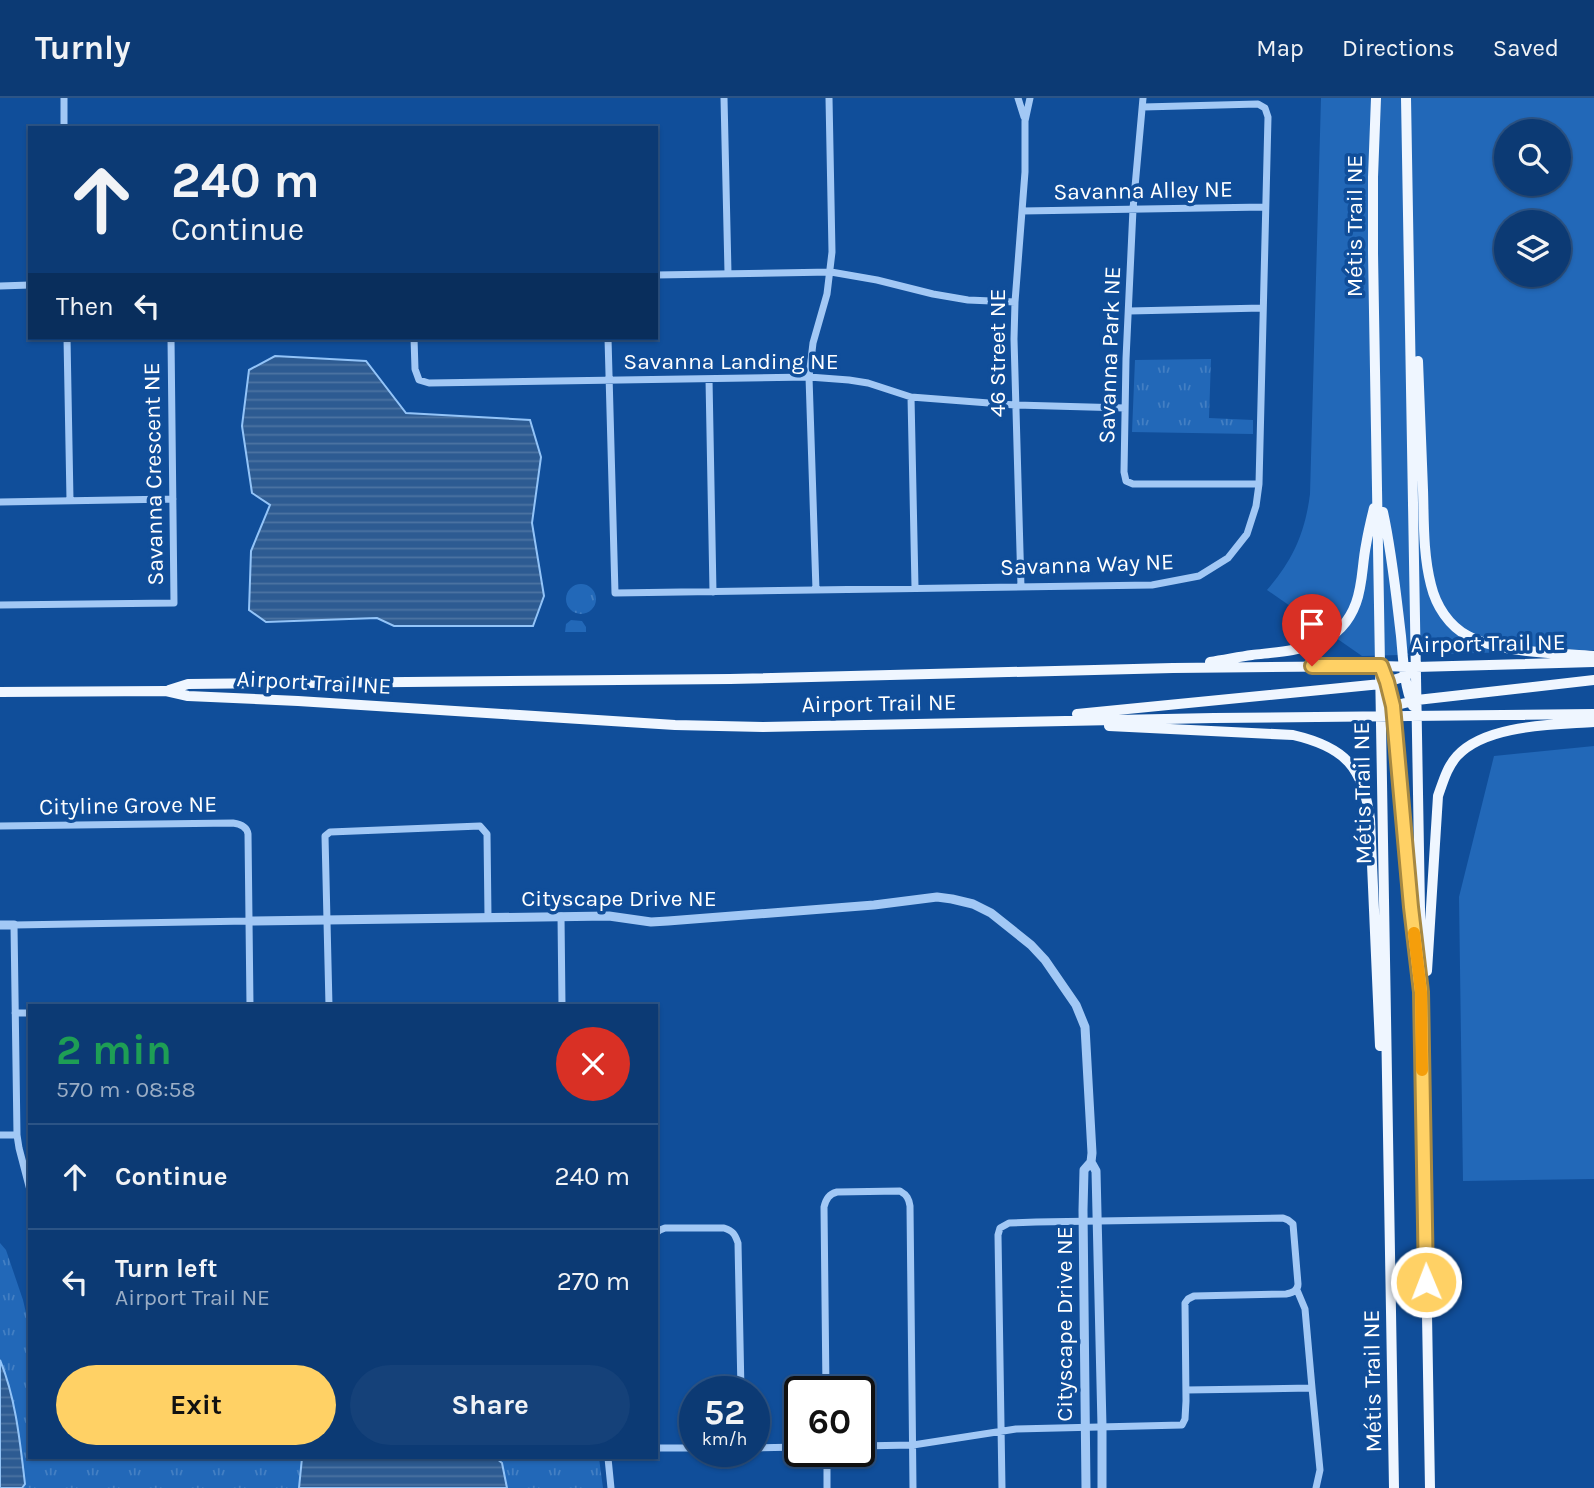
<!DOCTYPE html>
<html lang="en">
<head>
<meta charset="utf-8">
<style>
  body { margin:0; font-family:Karla,sans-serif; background:#154179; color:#f1f3f6; height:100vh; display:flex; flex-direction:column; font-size:26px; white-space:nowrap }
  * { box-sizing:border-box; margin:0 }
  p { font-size:23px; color:#9aadc5 }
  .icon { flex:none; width:38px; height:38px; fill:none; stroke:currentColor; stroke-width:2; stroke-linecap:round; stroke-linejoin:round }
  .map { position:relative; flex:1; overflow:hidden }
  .side { position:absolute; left:28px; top:906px; width:630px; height:455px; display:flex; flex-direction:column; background:#0c3a74; border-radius:0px; box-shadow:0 2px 5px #0004,0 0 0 2px #2c5486 }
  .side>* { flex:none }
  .banner { position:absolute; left:28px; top:28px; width:630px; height:214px; border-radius:0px; box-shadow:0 2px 5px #0004,0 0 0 2px #2c5486; background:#0c3a74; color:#f1f3f6; overflow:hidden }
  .fabs { position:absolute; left:1494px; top:21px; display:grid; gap:14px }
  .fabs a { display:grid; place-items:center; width:77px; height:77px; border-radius:50%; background:#0c3a74; box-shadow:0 2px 5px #0004,0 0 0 2px #2c5486; font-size:35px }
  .speed { position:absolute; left:679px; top:1278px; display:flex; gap:14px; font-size:35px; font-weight:700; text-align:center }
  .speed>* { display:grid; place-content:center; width:91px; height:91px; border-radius:50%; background:#0c3a74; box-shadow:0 2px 5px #0004,0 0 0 2px #2c5486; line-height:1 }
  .speed small { font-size:18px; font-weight:400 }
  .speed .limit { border:4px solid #111; border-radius:10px; background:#fff; color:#111 }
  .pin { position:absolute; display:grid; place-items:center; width:60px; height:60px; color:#fff; margin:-72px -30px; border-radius:50% 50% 50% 0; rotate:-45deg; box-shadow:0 0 7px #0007 }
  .pin .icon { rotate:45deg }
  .me { position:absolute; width:77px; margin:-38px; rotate:359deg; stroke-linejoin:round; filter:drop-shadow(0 0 5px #0008) }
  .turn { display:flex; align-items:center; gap:24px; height:147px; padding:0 28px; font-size:32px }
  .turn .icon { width:91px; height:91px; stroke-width:2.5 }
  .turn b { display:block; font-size:49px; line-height:60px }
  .then { display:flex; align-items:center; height:66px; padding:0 28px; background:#0003; gap:14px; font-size:26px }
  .round { display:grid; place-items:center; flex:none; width:74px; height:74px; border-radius:37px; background:#154179 }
  .summary { display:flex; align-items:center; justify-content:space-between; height:119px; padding:0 28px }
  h1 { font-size:42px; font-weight:700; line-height:52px; color:#1e9e55 }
  .button { display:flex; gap:14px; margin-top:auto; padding:14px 28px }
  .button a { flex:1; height:80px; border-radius:42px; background:#ffd165; color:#111; font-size:28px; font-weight:700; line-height:80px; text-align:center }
  .button a+a { background:#154179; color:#f1f3f6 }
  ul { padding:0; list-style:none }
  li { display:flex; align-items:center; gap:21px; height:105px; padding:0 28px; border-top:2px solid #2c5486 }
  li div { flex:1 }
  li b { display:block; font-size:26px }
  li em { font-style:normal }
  header { display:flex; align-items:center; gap:42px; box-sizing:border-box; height:98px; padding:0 35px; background:#0c3a74; border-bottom:2px solid #2c5486 }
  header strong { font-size:33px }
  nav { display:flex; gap:38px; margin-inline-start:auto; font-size:24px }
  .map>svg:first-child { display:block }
  .green { fill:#2268b8; fill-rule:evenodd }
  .park { fill:url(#park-tufts) }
  .water { fill:url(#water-rules); stroke:#93c4f8; stroke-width:2 }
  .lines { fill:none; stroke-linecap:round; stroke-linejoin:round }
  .minor { stroke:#a2c8f5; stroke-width:7 }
  .tertiary { stroke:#a2c8f5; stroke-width:9 }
  .primary { stroke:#eff6ff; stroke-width:10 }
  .route-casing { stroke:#a68842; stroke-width:18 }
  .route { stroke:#ffd165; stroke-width:12 }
  .slow { stroke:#f59e0b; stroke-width:12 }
  .labels { text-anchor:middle; stroke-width:7; stroke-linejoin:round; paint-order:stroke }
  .street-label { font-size:23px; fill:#fff; stroke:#104e9a }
</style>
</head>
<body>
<header>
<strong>Turnly</strong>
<nav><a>Map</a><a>Directions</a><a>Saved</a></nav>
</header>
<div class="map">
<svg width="1594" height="1390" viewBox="0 0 1594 1390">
  <defs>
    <pattern id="park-tufts" width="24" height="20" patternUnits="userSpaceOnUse" patternTransform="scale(1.75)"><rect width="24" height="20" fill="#2268b8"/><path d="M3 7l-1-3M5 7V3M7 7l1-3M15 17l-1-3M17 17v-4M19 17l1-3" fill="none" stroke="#437fc3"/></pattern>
    <pattern id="water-rules" width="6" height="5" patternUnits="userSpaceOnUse" patternTransform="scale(1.75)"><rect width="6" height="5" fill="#2d5b92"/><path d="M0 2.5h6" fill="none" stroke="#4c74a2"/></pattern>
  </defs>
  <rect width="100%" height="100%" fill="#104e9a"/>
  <path class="green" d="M1321,0H1594V552L1362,558L1267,492C1293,462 1305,435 1310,396ZM1507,33H1559V86H1507ZM1507,124H1559V177H1507Z
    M571,522L582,523L586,529V534H565L566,526Z
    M1594,648V1081L1463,1083L1459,799L1494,658Z"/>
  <path class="park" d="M1211,261L1209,320L1253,322V336L1132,334L1135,262Z
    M566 501a15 15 0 1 1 30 0a15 15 0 1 1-30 0Z
    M0,1145L6,1152L23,1202L30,1232V1360H599L603,1390H0Z"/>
  <path class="water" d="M275,258L366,263L406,315L530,322L541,359L532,425L544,498L533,528H394L377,520L266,524L249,512L251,453L270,407L252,395L242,328L249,272Z
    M0,1262C16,1301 20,1344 25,1386L22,1390H0Z
    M302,1360H496L502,1365L507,1390H299Z"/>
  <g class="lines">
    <path class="minor" d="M64,0V30
      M724,0L728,175
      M1018,0L1024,19
      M1143,0L1133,111L1126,261L1124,374L1126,383L1133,386H1259
      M1022,113L1265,109
      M656,177L831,174L877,182L933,196L968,202L1015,204
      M0,188L30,187
      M1129,213L1263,210
      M67,240L70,402
      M414,240L415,271L419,282L429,285L809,279L849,282L868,285L911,299L1015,307L1125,310
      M608,240L615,495L1152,487L1199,478L1228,460L1247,436L1256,408L1259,386L1268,19L1265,10L1258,6L1143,9
      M709,281L713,494
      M911,299L915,489
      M0,404L173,401
      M1021,489L1014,241L1015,204L1025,74V23L1030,0
      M816,492L809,279L813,245L827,196L832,154L829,0
      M0,507L174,505L171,240
      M0,728L233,725C240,726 247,729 248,736L250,908
      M561,818L562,908
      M329,908L325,738L330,734L480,728L487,736L488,819
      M15,915H30
      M0,1037H17
      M30,1092L19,1050L17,1037L14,827L249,823
      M656,1135L660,1132L665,1130H724C733,1133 735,1136 738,1145L741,1293
      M1312,1290L1320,1372L1316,1390
      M1186,1292L1312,1290L1305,1211L1297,1192
      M826,1293L824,1109C826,1101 829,1096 837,1094L900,1093C907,1097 909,1101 910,1108L913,1390
      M859,1348L913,1347L1016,1331L1182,1327L1185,1321L1186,1303L1185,1205L1188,1201L1194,1198L1286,1196C1292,1195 1298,1193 1298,1186L1293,1126L1288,1122L1283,1120L1036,1124L1009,1125L1000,1130L998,1137L1002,1390
      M656,1350H695
      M754,1350L800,1349
      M608,1360L611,1390
      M827,1390V1353"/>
    <path class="tertiary" d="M249,823L609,818L651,824L668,823L874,807L937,799L952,801L973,806L991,815L1031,847L1045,862L1076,907L1085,929L1092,1055L1091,1064
      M0,827H14
      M1086,1390L1083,1112L1084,1072L1091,1064L1096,1073L1102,1328V1390"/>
    <path class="primary" d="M1376,0L1373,79V155L1394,1390
      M1406,0L1430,1390
      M1418,263C1420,306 1421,349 1423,392C1424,423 1423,456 1431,487C1436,508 1449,528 1468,538C1500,555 1557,555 1594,558
      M1383,414C1392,455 1396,496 1401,538C1403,559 1404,589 1413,608
      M1210,564C1224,562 1238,559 1252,557C1294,552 1339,552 1356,505C1363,486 1362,467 1366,447C1368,435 1371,422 1374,410
      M1386,580L1395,617L1414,835
      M169,592L188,586L730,581L1173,570L1381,568L1416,569L1594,564
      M0,594L166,593L188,598L298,603L675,627L763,629L1214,620L1594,616
      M1389,611L1393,608L1417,602L1594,582
      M1077,616L1381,586L1406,578L1416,569
      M1109,628L1293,637C1345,649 1363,669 1370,721L1380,948
      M1427,873L1438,698C1443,684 1447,669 1457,658C1486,626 1554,627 1594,624"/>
  </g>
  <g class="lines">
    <defs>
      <path id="route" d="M1312,568H1381L1387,584L1393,608L1411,809L1421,894L1426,1184"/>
    </defs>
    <use href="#route" class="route-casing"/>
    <use href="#route" class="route"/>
    <path class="slow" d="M1414,835L1421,894L1422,972"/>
  </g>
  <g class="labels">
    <g class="street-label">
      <text transform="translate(1143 92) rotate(-1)" y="8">Savanna Alley NE</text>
      <text transform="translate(1354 128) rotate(-90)" y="8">Métis Trail NE</text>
      <text transform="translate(997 255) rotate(-90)" y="8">46 Street NE</text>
      <text transform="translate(1109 257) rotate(-88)" y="8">Savanna Park NE</text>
      <text x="731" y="271">Savanna Landing NE</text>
      <text transform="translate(153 376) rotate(-91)" y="8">Savanna Crescent NE</text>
      <text transform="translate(1087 466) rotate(-2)" y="8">Savanna Way NE</text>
      <text transform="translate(1488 545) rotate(-1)" y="8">Airport Trail NE</text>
      <text transform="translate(314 584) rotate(3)" y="8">Airport Trail NE</text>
      <text transform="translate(879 605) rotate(-1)" y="8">Airport Trail NE</text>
      <text transform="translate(1362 695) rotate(-91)" y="8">Métis Trail NE</text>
      <text transform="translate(128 707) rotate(-1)" y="8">Cityline Grove NE</text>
      <text x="619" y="808">Cityscape Drive NE</text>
      <text transform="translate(1064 1226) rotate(-90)" y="8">Cityscape Drive NE</text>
      <text transform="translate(1372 1283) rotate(-91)" y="8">Métis Trail NE</text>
    </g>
  </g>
</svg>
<div class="fabs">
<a><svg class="icon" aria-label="search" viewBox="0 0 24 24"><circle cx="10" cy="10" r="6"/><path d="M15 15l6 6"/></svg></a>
<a><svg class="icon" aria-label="layers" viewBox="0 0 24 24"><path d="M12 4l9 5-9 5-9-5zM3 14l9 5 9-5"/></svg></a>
</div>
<div class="speed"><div>52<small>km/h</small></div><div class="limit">60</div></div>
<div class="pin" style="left:1312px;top:568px;background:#d93025"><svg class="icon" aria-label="arrive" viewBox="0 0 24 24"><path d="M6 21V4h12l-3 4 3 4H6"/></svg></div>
<svg class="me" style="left:1426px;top:1184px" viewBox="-20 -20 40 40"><circle r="17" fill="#ffd165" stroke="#fff" stroke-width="3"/><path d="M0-11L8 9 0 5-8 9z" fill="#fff"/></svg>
<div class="banner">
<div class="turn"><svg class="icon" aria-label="ahead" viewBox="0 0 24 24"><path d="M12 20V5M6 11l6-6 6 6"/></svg><div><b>240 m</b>Continue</div></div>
<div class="then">Then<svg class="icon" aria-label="left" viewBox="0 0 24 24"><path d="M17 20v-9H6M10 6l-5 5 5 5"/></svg></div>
</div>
<section class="side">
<div class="summary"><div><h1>2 min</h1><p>570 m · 08:58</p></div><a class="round" style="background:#d93025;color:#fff"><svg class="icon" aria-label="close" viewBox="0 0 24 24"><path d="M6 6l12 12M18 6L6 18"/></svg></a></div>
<ul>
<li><svg class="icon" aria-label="ahead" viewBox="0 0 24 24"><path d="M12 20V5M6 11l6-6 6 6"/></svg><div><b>Continue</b></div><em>240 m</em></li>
<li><svg class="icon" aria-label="left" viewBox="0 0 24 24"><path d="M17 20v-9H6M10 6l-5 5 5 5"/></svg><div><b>Turn left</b><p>Airport Trail NE</p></div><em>270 m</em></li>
</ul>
<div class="button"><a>Exit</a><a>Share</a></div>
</section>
</div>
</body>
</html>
